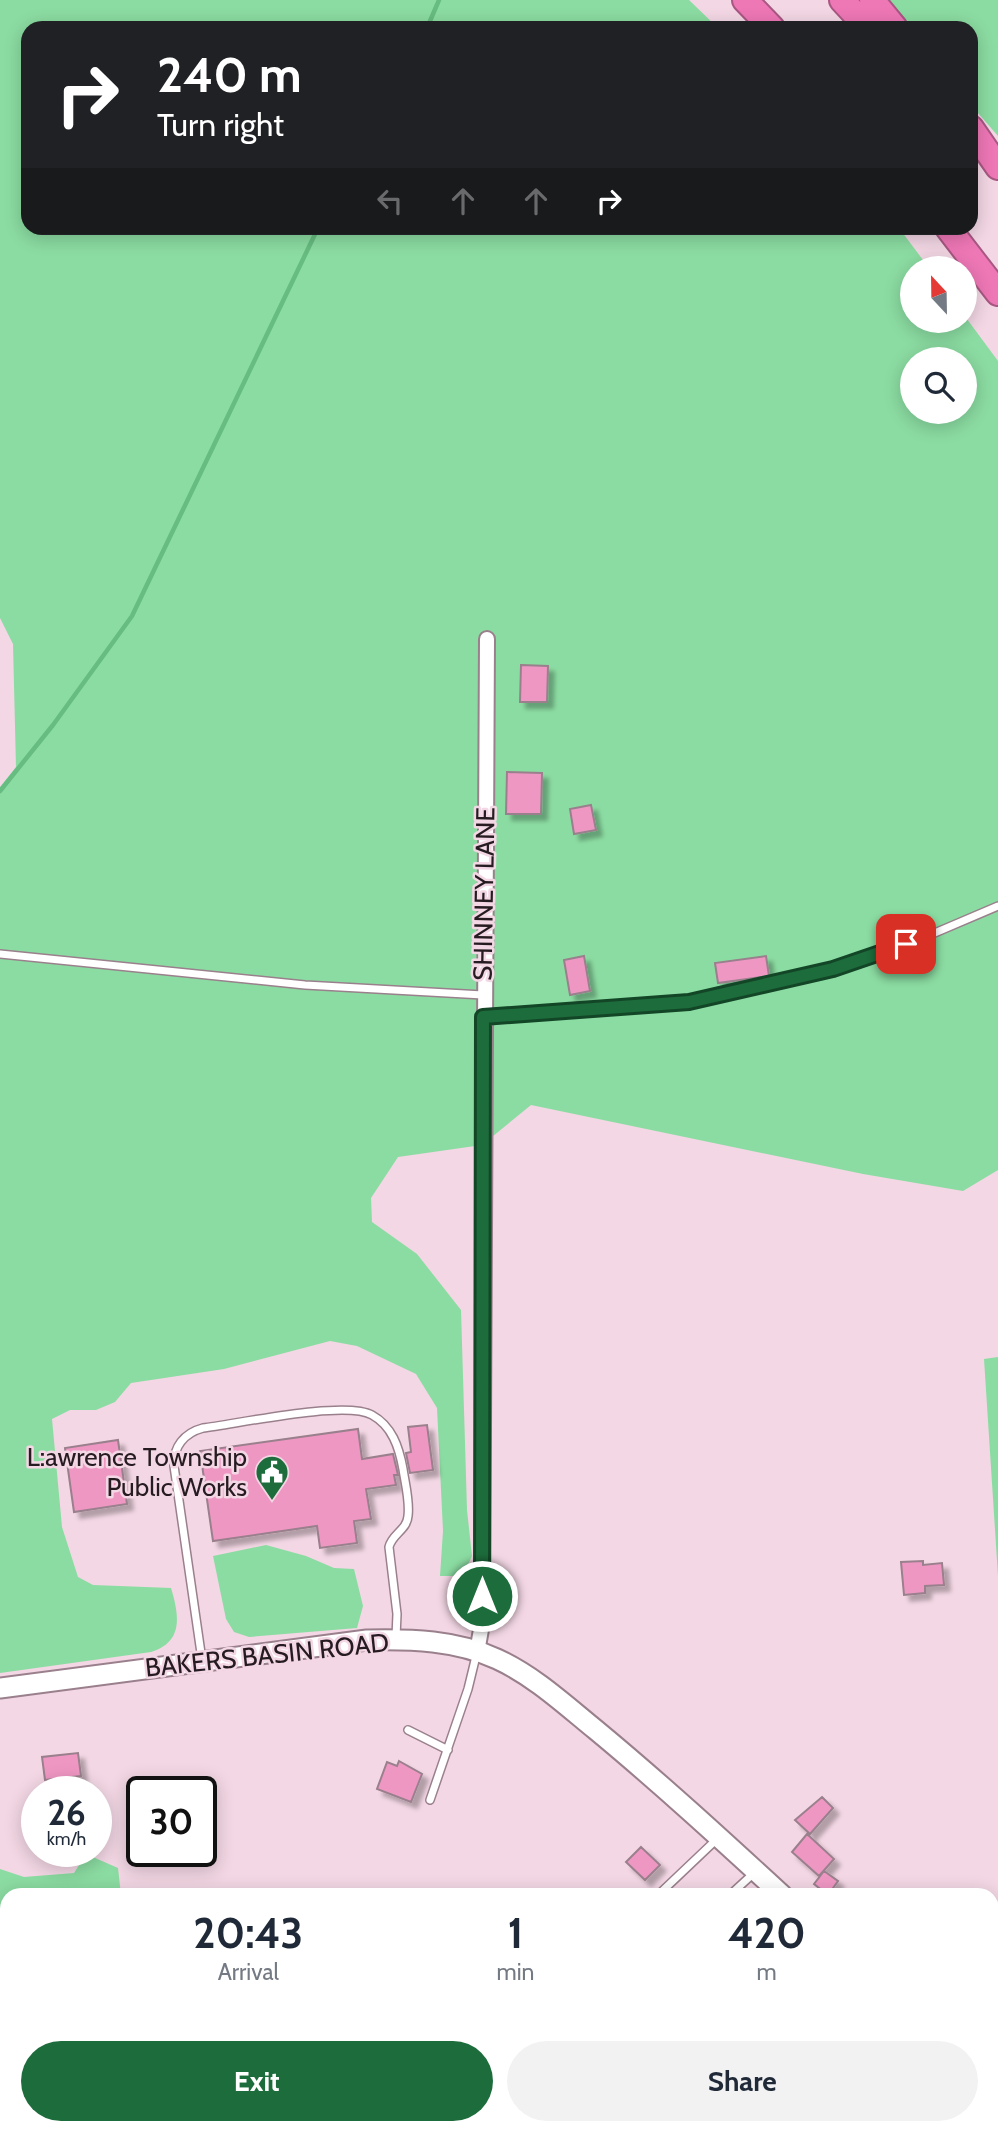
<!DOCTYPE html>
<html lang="en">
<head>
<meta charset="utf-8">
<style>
  body { margin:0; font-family:Cabin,sans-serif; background:#f2f2f3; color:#1f2937; height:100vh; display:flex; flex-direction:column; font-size:26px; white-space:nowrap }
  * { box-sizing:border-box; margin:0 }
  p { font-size:23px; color:#747a83 }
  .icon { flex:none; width:38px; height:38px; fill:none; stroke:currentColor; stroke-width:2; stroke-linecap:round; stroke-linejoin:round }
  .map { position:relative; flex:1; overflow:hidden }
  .panel { position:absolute; left:0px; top:1888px; width:999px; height:247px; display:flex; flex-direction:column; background:#fff; border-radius:21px 21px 0 0; box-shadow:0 4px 18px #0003 }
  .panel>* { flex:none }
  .top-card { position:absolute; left:21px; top:21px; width:957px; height:214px; border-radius:21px; box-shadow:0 4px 18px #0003; background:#202124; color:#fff; overflow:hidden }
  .needle { width:46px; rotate:338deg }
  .tools { position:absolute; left:900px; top:256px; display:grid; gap:14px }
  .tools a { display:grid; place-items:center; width:77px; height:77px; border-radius:50%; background:#fff; box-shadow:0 4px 18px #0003; font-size:35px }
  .speed { position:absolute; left:21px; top:1776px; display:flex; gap:14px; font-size:35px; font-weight:700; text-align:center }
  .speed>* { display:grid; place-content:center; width:91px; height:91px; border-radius:50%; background:#fff; box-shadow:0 4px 18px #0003; line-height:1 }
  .speed small { font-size:18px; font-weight:400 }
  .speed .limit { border:4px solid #111; border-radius:10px; background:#fff; color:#111 }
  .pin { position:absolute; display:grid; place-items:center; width:60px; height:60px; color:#fff; margin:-30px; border-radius:14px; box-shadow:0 4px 10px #0006 }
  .me { position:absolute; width:77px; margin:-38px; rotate:0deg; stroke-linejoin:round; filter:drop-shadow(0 0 5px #0008) }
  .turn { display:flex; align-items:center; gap:24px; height:147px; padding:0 21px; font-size:32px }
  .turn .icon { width:91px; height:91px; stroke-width:2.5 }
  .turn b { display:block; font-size:49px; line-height:60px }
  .lanes { display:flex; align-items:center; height:66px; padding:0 21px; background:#0003; justify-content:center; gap:35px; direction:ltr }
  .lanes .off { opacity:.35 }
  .eta { display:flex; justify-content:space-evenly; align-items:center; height:119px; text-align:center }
  .eta b { font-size:42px; font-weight:800; line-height:49px }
  .cta { display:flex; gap:14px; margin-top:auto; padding:14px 21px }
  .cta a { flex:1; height:80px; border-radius:42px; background:#1d6c3c; color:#fff; font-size:28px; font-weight:800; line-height:80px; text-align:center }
  .cta a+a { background:#f2f2f3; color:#1f2937 }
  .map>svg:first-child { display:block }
  .green { fill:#8bdca2; fill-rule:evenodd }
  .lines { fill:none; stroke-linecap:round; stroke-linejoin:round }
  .stream { stroke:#67bc81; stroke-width:4.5 }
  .building { fill:#ef97c3; stroke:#9a808c; stroke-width:2; filter:url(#shadow) }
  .service-casing { stroke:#9a808c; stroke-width:10 }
  .minor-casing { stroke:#9a808c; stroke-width:18 }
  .secondary-casing { stroke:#9a808c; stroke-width:23 }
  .motorway-casing { stroke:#a85782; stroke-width:28 }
  .service { stroke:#fff; stroke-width:7 }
  .minor { stroke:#fff; stroke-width:14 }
  .secondary { stroke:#fff; stroke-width:19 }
  .motorway { stroke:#ee77b6; stroke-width:24 }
  .route-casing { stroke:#134627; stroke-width:18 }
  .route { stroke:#1d6c3c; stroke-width:12 }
  .labels { text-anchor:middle; stroke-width:5; stroke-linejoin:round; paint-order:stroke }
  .street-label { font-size:26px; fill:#251b20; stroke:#f3d7e4 }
  .poi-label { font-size:26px; fill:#251b20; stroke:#f3d7e4; text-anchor:end }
</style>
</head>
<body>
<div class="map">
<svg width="998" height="2134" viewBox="0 0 998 2134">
  <defs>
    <filter id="shadow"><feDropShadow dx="6" dy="6" stdDeviation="2" flood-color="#0004"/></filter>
  </defs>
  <rect width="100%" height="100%" fill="#f3d7e4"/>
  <path class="green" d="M0,0H689L718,28H28V228H899L929,268H912V320H964V315L998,361V1170L963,1191L863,1174L531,1105L482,1145L398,1157L371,1198L372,1222L417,1254L461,1310L467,1510L472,1556L466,1569L457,1576H440L443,1531L437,1408L416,1374L357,1346L330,1341L224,1369L131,1383L115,1402L96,1410H70L52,1419L62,1527L78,1577L93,1585L171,1588C179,1615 184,1642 151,1652L0,1673V787L16,767L13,644L0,618ZM912,359H964V411H912Z
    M888,0H998V136L971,105V28H909Z
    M998,1357V1576L984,1359Z
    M266,1545L306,1556L334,1568L354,1569L363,1606L357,1628L249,1637L234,1632L226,1619L213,1556Z
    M86,1854L118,1868L121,1895H7V2128H97L96,2134H0V1869L24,1877L74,1873Z"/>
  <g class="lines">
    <path class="stream" d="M427,28L439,0
      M0,791L53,725L132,616L318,228"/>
  </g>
  <path class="building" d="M521,665L548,666L547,702H520Z
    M507,772L542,773L541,814H506Z
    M591,805L596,830L574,834L570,809Z
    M584,956L590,991L570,995L564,960Z
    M766,956L769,976L718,983L715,963Z
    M427,1425L433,1470L410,1473L406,1453L411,1452L408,1427Z
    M358,1429L362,1459L393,1454L398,1475H394L396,1485L366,1489L371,1519L354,1521L357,1543L320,1548L317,1526L213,1541L200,1451Z
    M118,1440L127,1504L74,1512L65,1448Z
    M923,1561V1565L942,1563L944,1585L925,1586V1593L904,1595L901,1562Z
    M78,1753L81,1776L45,1780L42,1757Z
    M399,1761L422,1774L411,1802L377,1789L387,1762L397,1766Z
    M822,1797L833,1808L810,1834L795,1820Z
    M807,1834L834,1859L819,1876L792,1852Z
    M641,1847L660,1865L645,1880L626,1862Z
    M824,1871L838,1881L828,1895L814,1884Z"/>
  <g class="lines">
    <defs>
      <path id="service" d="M0,954L305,985L483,995
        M484,1017L689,1002L727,995L833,969L930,935L998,906
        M202,1660L174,1466C173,1447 184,1433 203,1428C237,1424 345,1400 372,1415C392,1426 399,1447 403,1469C405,1483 410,1501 408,1516C407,1530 392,1534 389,1547L397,1614L396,1637
        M408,1730L448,1750
        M430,1800L468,1689L477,1652
        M658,1895L718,1838
        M730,1895L755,1872"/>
      <path id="minor" d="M477,1652L482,1624L487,639
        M726,2134L732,2128"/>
      <path id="secondary" d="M0,1688L367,1640C411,1639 456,1640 497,1659C534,1676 564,1704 596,1730C660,1783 721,1839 782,1895
        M992,2040L998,2041"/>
      <path id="motorway" d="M745,0L772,28
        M842,0L868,28
        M872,0L895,28
        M971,128L998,167
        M948,228L998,293"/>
    </defs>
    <use href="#service" class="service-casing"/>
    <use href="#minor" class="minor-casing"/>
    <use href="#secondary" class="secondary-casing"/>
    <use href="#motorway" class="motorway-casing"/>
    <use href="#service" class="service"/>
    <use href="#minor" class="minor"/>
    <use href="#secondary" class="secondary"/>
    <use href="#motorway" class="motorway"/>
  </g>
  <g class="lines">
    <defs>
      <path id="route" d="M482,1596L483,1017L689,1002L833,969L906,944"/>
    </defs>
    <use href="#route" class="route-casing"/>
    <use href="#route" class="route"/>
  </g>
  <defs>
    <symbol id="civic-pin" viewBox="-11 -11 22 30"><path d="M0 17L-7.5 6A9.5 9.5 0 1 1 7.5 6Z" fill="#1d6c3c" stroke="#f3d7e4"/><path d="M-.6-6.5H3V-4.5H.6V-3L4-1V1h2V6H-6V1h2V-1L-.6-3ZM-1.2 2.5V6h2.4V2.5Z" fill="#fff"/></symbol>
  </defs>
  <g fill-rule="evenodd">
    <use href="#civic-pin" x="253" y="1453" width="38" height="52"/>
  </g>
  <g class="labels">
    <g class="street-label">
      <text transform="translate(484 894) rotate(-89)" y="9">SHINNEY LANE</text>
      <text transform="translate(267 1655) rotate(-6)" y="9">BAKERS BASIN ROAD</text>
    </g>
    <g class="poi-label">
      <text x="247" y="1466">L:awrence Township<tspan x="247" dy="30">Public Works</tspan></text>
    </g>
  </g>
</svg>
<div class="tools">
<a><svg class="needle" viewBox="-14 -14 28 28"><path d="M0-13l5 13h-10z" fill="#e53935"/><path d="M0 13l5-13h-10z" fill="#747a83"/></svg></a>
<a><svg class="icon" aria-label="search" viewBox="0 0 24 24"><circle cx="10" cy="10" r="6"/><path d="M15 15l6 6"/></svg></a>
</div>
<div class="speed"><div>26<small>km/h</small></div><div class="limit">30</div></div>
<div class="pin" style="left:906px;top:944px;background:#d93025"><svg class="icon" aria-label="arrive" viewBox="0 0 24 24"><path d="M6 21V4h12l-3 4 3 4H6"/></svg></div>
<svg class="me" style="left:482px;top:1596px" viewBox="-20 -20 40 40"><circle r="17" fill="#1d6c3c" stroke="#fff" stroke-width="3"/><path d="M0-11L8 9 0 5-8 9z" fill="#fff"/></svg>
<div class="top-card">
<div class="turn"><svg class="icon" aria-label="right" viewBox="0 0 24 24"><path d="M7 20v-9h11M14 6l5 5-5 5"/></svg><div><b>240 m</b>Turn right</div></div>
<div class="lanes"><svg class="icon off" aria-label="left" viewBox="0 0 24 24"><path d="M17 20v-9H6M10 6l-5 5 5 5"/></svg><svg class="icon off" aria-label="ahead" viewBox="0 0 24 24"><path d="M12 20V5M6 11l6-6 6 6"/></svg><svg class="icon off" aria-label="ahead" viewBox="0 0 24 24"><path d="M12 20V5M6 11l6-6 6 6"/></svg><svg class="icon" aria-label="right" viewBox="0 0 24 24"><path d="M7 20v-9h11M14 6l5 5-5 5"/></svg></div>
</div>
<section class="panel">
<div class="eta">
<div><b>20:43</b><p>Arrival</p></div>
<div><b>1</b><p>min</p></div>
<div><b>420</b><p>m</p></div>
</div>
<div class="cta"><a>Exit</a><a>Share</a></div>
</section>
</div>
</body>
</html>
